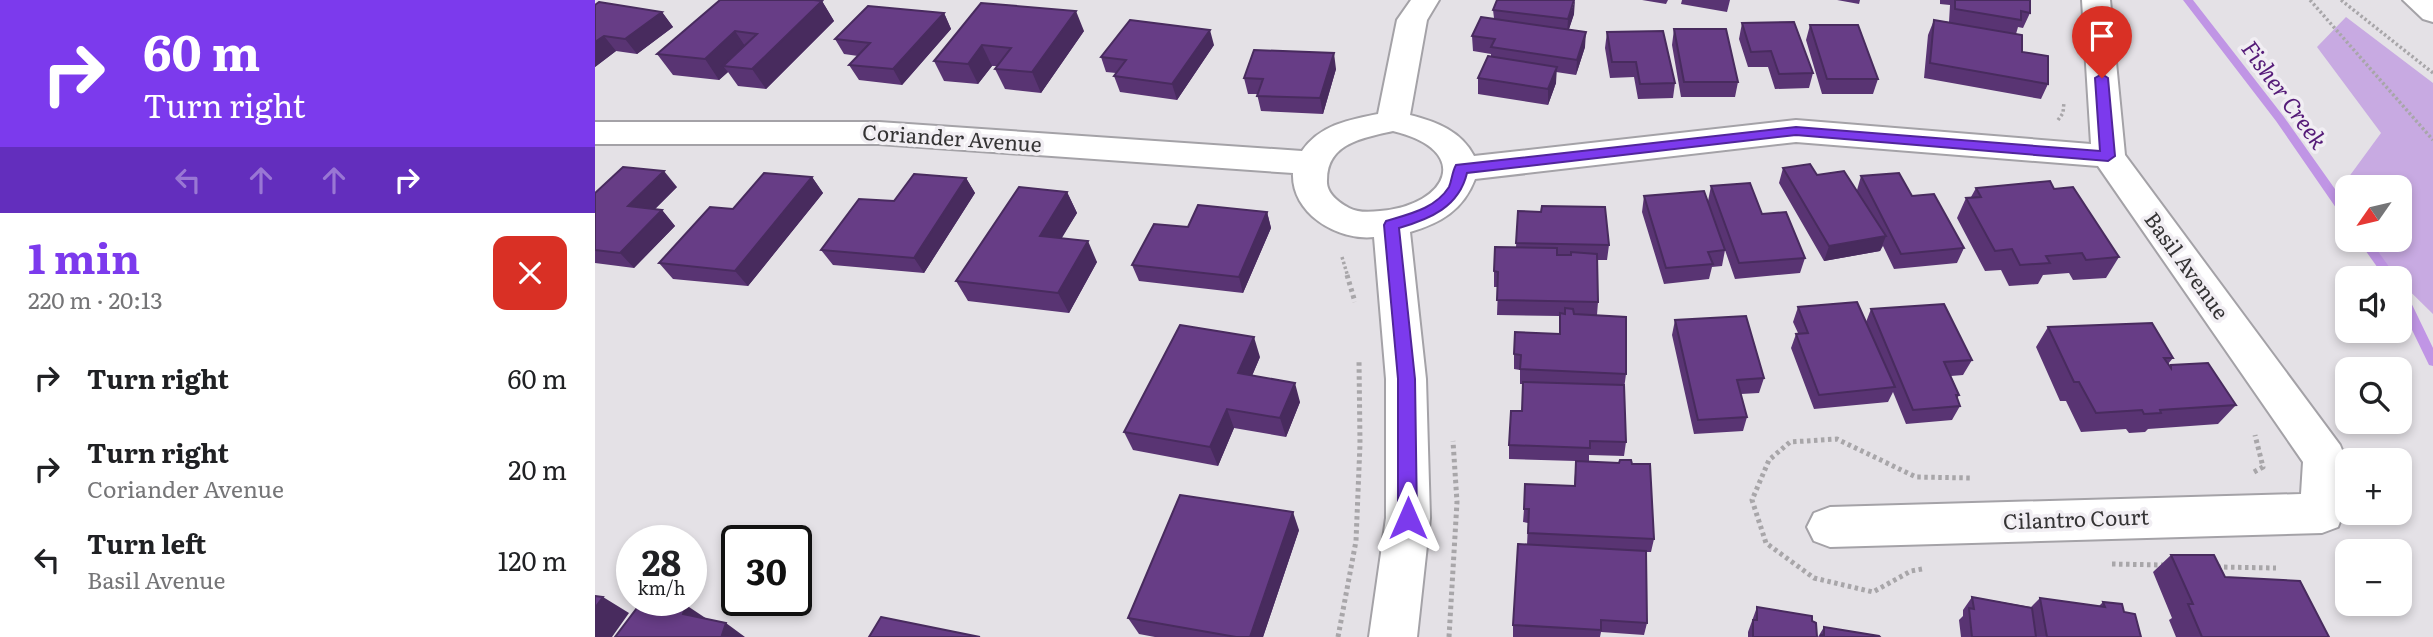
<!DOCTYPE html>
<html lang="en">
<head>
<meta charset="utf-8">
<style>
  body { margin:0; font-family:Literata,serif; background:#f2f2f2; color:#202124; height:100vh; display:flex; flex-direction:column; font-size:26px; white-space:nowrap }
  * { box-sizing:border-box; margin:0 }
  p { font-size:23px; color:#757577 }
  .icon { flex:none; width:38px; height:38px; fill:none; stroke:currentColor; stroke-width:2; stroke-linecap:round; stroke-linejoin:round }
  .map { position:relative; flex:1; overflow:hidden }
  .sheet { display:flex; flex-direction:column; background:#fff; width:595px }
  .sheet>* { flex:none }
  .top-card { background:#7c3aed; color:#fff; overflow:hidden }
  .needle { width:46px; rotate:236deg }
  .tools { position:absolute; left:1740px; top:175px; display:grid; gap:14px }
  .tools a { display:grid; place-items:center; width:77px; height:77px; border-radius:14px; background:#fff; box-shadow:0 4px 10px #0003; font-size:35px }
  .speed { position:absolute; left:21px; top:525px; display:flex; gap:14px; font-size:35px; font-weight:700; text-align:center }
  .speed>* { display:grid; place-content:center; width:91px; height:91px; border-radius:50%; background:#fff; box-shadow:0 4px 10px #0003; line-height:1 }
  .speed small { font-size:18px; font-weight:400 }
  .speed .limit { border:4px solid #111; border-radius:10px; background:#fff; color:#111 }
  .pin { position:absolute; display:grid; place-items:center; width:60px; height:60px; color:#fff; margin:-72px -30px; border-radius:50% 50% 50% 0; rotate:-45deg; box-shadow:0 0 7px #0007 }
  .pin .icon { rotate:45deg }
  .me { position:absolute; width:77px; margin:-38px; rotate:0deg; stroke-linejoin:round; filter:drop-shadow(0 0 5px #0008) }
  .turn { display:flex; align-items:center; gap:24px; height:147px; padding:0 28px; font-size:32px }
  .turn .icon { width:91px; height:91px; stroke-width:2.5 }
  .turn b { display:block; font-size:49px; line-height:60px }
  .lanes { display:flex; align-items:center; height:66px; padding:0 28px; background:#0003; justify-content:center; gap:35px; direction:ltr }
  .lanes .off { opacity:.35 }
  .round { display:grid; place-items:center; flex:none; width:74px; height:74px; border-radius:14px; background:#f2f2f2 }
  .head { display:flex; align-items:center; justify-content:space-between; height:119px; padding:0 28px }
  h1 { font-size:42px; font-weight:700; line-height:52px; color:#7c3aed }
  ul { padding:0; list-style:none }
  li { display:flex; align-items:center; gap:21px; height:91px; padding:0 28px }
  li div { flex:1 }
  li b { display:block; font-size:26px }
  li em { font-style:normal }
  main { display:flex; flex:1; min-height:0 }
  .map>svg:first-child { display:block }
  .green { fill:#c8aae2 }
  .lines { fill:none; stroke-linecap:round; stroke-linejoin:round }
  .stream { fill:#c095e5; fill-rule:evenodd }
  .minor-casing { stroke:#a4a2a7; stroke-width:4 }
  .secondary-casing { stroke:#a4a2a7; stroke-width:4 }
  .path-far1 { stroke:#a8a6a9; stroke-width:3.5; stroke-dasharray:2.5 2.5; stroke-linecap:butt }
  .path { stroke:#a8a6a9; stroke-width:5; stroke-dasharray:3.5 3.5; stroke-linecap:butt }
  .minor { fill:#fff; fill-rule:evenodd }
  .secondary { fill:#fff; fill-rule:evenodd }
  .wall { fill:#593473 }
  .shaded-wall { fill:#482b5e }
  .building { fill:#673d86; stroke:#482b5e; stroke-width:2 }
  .route { fill:#7c3aed; stroke:#51269a; stroke-width:2 }
  .labels { text-anchor:middle; stroke-width:7; stroke-linejoin:round; paint-order:stroke }
  .street-label { font-size:21px; fill:#343334; stroke:#f1eef3 }
  .water-label { font-size:23px; font-style:italic; fill:#551b78; stroke:#f1eef3 }
</style>
</head>
<body>
<main>
<section class="sheet">
<div class="top-card">
<div class="turn"><svg class="icon" aria-label="right" viewBox="0 0 24 24"><path d="M7 20v-9h11M14 6l5 5-5 5"/></svg><div><b>60 m</b>Turn right</div></div>
<div class="lanes"><svg class="icon off" aria-label="left" viewBox="0 0 24 24"><path d="M17 20v-9H6M10 6l-5 5 5 5"/></svg><svg class="icon off" aria-label="ahead" viewBox="0 0 24 24"><path d="M12 20V5M6 11l6-6 6 6"/></svg><svg class="icon off" aria-label="ahead" viewBox="0 0 24 24"><path d="M12 20V5M6 11l6-6 6 6"/></svg><svg class="icon" aria-label="right" viewBox="0 0 24 24"><path d="M7 20v-9h11M14 6l5 5-5 5"/></svg></div>
</div>
<div class="head"><div><h1>1 min</h1><p>220 m · 20:13</p></div><a class="round" style="background:#d93025;color:#fff"><svg class="icon" aria-label="close" viewBox="0 0 24 24"><path d="M6 6l12 12M18 6L6 18"/></svg></a></div>
<ul>
<li><svg class="icon" aria-label="right" viewBox="0 0 24 24"><path d="M7 20v-9h11M14 6l5 5-5 5"/></svg><div><b>Turn right</b></div><em>60 m</em></li>
<li><svg class="icon" aria-label="right" viewBox="0 0 24 24"><path d="M7 20v-9h11M14 6l5 5-5 5"/></svg><div><b>Turn right</b><p>Coriander Avenue</p></div><em>20 m</em></li>
<li><svg class="icon" aria-label="left" viewBox="0 0 24 24"><path d="M17 20v-9H6M10 6l-5 5 5 5"/></svg><div><b>Turn left</b><p>Basil Avenue</p></div><em>120 m</em></li>
</ul>
</section>
<div class="map">
<svg width="1838" height="637" viewBox="0 0 1838 637">
  <rect width="100%" height="100%" fill="#e4e1e6"/>
  <path class="green" d="M1751,17L1838,83V314L1784,261L1772,240H1804V187H1752V202L1745,189L1786,133L1722,47Z"/>
  <g class="lines">
    <path class="stream" d="M1588,0H1598L1689,117L1752,206V219L1748,218L1681,121Z
      M1763,240H1775L1802,278H1790Z
      M1804,286L1810,290L1838,348V366L1834,365L1804,303Z"/>
    <defs>
      <path id="minor" d="M816,0H844L832,20L815,115C842,122 866,131 879,156L1201,120L1496,144L1487,0H1515L1530,155L1745,445C1756,468 1753,504 1743,527L1727,533L1235,547L1219,541L1212,527L1219,513L1235,507L1706,494L1708,462L1503,166L1201,142L880,179C868,210 846,223 815,232L831,379L835,518L822,637H774L791,518V379L779,237C742,241 696,213 698,173L284,144H0V122H284L707,151C725,125 753,120 783,114L802,20ZM798,131C878,150 854,205 785,211C775,212 763,213 754,208C743,202 731,193 732,180C732,143 768,138 798,131Z"/>
      <path id="secondary" d="M1808,0H1838V22L1828,19Z"/>
    </defs>
    <use href="#minor" class="minor-casing"/>
    <use href="#secondary" class="secondary-casing"/>
    <path class="path-far1" d="M1715,0L1838,140
      M1746,0L1838,73
      M1463,120L1468,113L1469,102
      M747,257L753,277"/>
    <path class="path" d="M752,275L760,302
      M1659,472L1668,467L1660,435
      M1517,564L1568,565
      M1622,567L1681,568
      M1327,569L1316,571L1278,592L1219,578L1171,543L1157,500L1174,460L1195,442L1242,439L1321,477L1377,478
      M743,637L761,541L765,444L764,360
      M854,637L862,502L858,441"/>
    <use href="#minor" class="minor"/>
    <use href="#secondary" class="secondary"/>
  </g>
  <path class="wall" d="M1047,0H1073L1071,4Z
    M1087,0H1135L1132,12L1086,4Z
    M1242,0H1265L1264,4Z
    M1345,0H1435V13L1428,28L1423,27L1421,34L1427,52L1453,84L1446,99L1329,78L1333,35L1339,20L1354,22L1355,5L1345,4Z
    M227,1L239,21L171,89L143,86L133,72L124,80L78,75L62,54Z
    M386,3L489,31L446,93L410,89L400,69L402,66H397L383,84L349,81L339,61Z
    M0,5L67,12L78,27L42,54L21,51L0,67Z
    M898,10L979,14L974,29L990,47L981,75L961,72V83L953,105L883,94V78L896,57V54L878,51L877,36L899,18Z
    M349,13L356,29L307,85L264,80L254,65L263,56L249,54L240,39Z
    M1147,23L1218,73L1214,88L1180,89L1173,67H1153L1144,39Z
    M1215,25L1283,79L1278,94H1227L1211,40Z
    M1079,29L1143,82L1140,97H1086L1077,45Z
    M1012,32L1080,83L1078,98L1043,99L1039,77L1015,78L1010,48Z
    M619,45L582,100L525,92L519,76L521,73L511,72L506,57Z
    M741,69L728,114L666,111L662,94H653L649,78Z
    M1188,168L1222,175L1262,190L1266,176L1317,196L1369,248L1362,263L1299,269L1288,246L1285,251L1229,261L1184,183Z
    M217,177L228,193L153,286L78,279L64,263L138,209Z
    M371,178L380,193L329,273L238,265L226,250L299,201Z
    M1116,186L1167,214L1210,258L1205,273L1140,279L1130,250L1127,266L1117,267L1114,279L1069,284L1047,212L1049,196L1113,201Z
    M82,187L60,209L67,210L80,226L39,268L0,263V193Z
    M1381,188L1459,189L1524,257L1511,278L1478,280L1474,273L1448,275L1443,284L1414,286L1406,270L1390,271L1362,218L1371,198L1376,197Z
    M472,192L482,213L466,238L502,262L474,313L373,301L361,281Z
    M923,211L1014,245L1012,260H1002L1003,302L1002,315L1031,374L1029,389L1031,442L1029,456L994,455V461L1059,539L1056,552H1051L1052,623L1049,635L1006,632L1005,637H918V625L932,545L933,523L928,522L929,509L979,486L981,461L914,459V445L927,411L928,384H925V370L919,369V354L964,334L965,316L902,315L903,287H899V271L921,247Z
    M672,212L676,228L648,293L544,281L537,265L593,227Z
    M1203,307L1271,322L1276,309L1377,360L1368,375L1356,376L1364,395L1362,399L1365,406L1357,420L1311,424L1298,392L1293,402L1219,409L1196,348L1201,334L1203,333L1198,322Z
    M1080,320L1169,378L1164,393L1146,394L1152,417L1148,431L1099,434L1077,335Z
    M1453,327L1578,358L1573,364L1575,367L1576,365L1641,405L1623,424L1553,429L1550,432L1534,433L1531,429L1486,432L1471,401H1465L1441,347Z
    M665,357L657,376L705,402L691,437L639,428L623,466L538,450L529,432Z
    M704,530L668,637H560L544,634L533,618Z
    M1576,555L1630,577L1734,637H1581L1574,620L1577,618L1558,572Z
    M1377,597L1436,607L1445,598L1504,606L1508,602L1529,612L1546,637H1366L1364,620L1368,616V610Z
    M1162,607L1217,621L1222,637H1153V632Z
    M1229,627L1285,637H1223Z"/>
  <path class="shaded-wall" d="M980,0L979,14L972,35L973,19Z
    M227,1L239,21L171,89L157,69Z
    M481,11L489,31L446,93L437,72Z
    M67,12L78,27L42,54L30,39Z
    M349,13L356,29L307,85L298,69Z
    M615,30L619,45L582,100L577,84Z
    M140,31L154,52L128,66L133,72L124,80L110,59Z
    M991,32L990,47L981,75L982,60Z
    M9,36L21,51L0,67V42Z
    M387,45L397,66L383,84L373,64Z
    M739,53L741,69L728,114L725,98Z
    M962,67L961,83L953,105V89Z
    M69,171L82,187L47,222L33,206Z
    M217,177L228,193L153,286L140,271Z
    M371,178L380,193L329,273L319,258Z
    M472,192L482,213L456,256L445,236Z
    M67,210L80,226L39,268L25,253Z
    M672,212L676,228L648,293L644,277Z
    M1291,236L1285,251L1229,261L1234,246Z
    M493,241L502,262L474,313L463,293Z
    M659,337L665,357L650,392L643,373Z
    M700,383L705,402L691,437L685,418Z
    M632,409L639,428L623,466L615,447Z
    M698,512L704,530L668,637H655Z
    M8,597L34,613L17,637H0V608Z
    M91,605L115,621L88,614Z
    M131,623L150,637H130L127,635Z"/>
  <path class="building" d="M125,0H219L227,1L157,69L128,66L162,34L140,31L110,59L62,54Z
    M902,0H979L973,19L898,10Z
    M1360,0H1435V13L1426,11V20L1360,9Z
    M4,2L67,12L30,39L9,36L0,42V5Z
    M386,3L481,11L437,72L400,69L416,48L387,45L373,64L339,61Z
    M273,6L349,13L298,69L254,65L275,43L240,39Z
    M886,17L991,32L982,60L896,47L900,39L877,36Z
    M535,20L615,30L577,84L519,76L531,60L506,57Z
    M1339,20L1427,35V52L1453,56V84L1335,63Z
    M1199,22L1218,73L1184,74L1176,51L1156,52L1147,23Z
    M1215,25H1263L1283,79H1232Z
    M1079,29H1131L1143,82H1089Z
    M1068,31L1080,83L1045,84L1041,62H1017L1012,32Z
    M659,50L739,53L725,98L662,96L668,79L649,78Z
    M893,56L962,67L953,89L883,78Z
    M1215,164L1222,175L1249,171L1291,236L1234,246L1188,168Z
    M28,167L69,171L33,206L67,210L25,253L0,250V193Z
    M169,173L217,177L140,271L64,263L115,207L138,209Z
    M1304,173L1317,196L1339,194L1369,248L1306,254L1266,176Z
    M319,174L371,178L319,258L226,250L264,199L299,201Z
    M1455,181L1459,189L1478,187L1524,257L1491,260L1487,253L1451,256L1455,263L1425,265L1417,249L1400,251L1371,198L1386,197L1381,188Z
    M1155,183L1167,214L1191,212L1210,258L1144,263L1116,186Z
    M424,187L472,192L445,236L493,241L463,293L361,281Z
    M1109,191L1130,250L1113,252L1118,264L1071,268L1049,196Z
    M603,205L672,212L644,277L537,265L559,224L593,227Z
    M947,206L1010,207L1014,245L921,243L923,211L946,212Z
    M900,247L962,248V255H976V252L1002,254L1003,302L902,300L903,272L899,271Z
    M1262,302L1300,387L1224,395L1201,334L1213,333L1203,307Z
    M1349,304L1377,360L1349,362L1364,395H1361L1365,406L1318,410L1276,309Z
    M970,308L978,309L979,314L1031,317V374L925,369L926,355L919,354L920,332L965,334V313L970,314Z
    M1151,316L1169,378L1142,380L1152,417L1103,420L1080,320Z
    M1557,323L1578,358H1569L1576,368V365L1613,363L1641,405L1565,410L1566,413L1549,414L1547,410L1501,413L1484,382H1479L1453,327Z
    M585,325L659,337L643,373L700,383L685,418L632,409L615,447L529,432Z
    M928,382L1029,385L1031,442L995,441V448L914,445L916,411H927Z
    M1025,460H1036L1037,464H1055L1059,539L933,533L934,509H929L930,484L980,486L981,461L1024,463Z
    M585,495L698,512L655,637H641L533,618Z
    M923,544L1051,551L1052,623L1006,620V630L918,625Z
    M1576,555H1619L1630,577L1705,581L1734,637H1607L1593,604H1598Z
    M0,596L8,597L0,608Z
    M1377,597L1437,608L1441,637H1377L1374,608L1379,609Z
    M1445,598L1510,607L1508,602L1527,604L1529,612L1540,614L1546,637H1452Z
    M48,600H64L91,605L88,614L131,623L127,635L135,637H20Z
    M1162,607L1217,616V621L1221,623L1222,637H1158V620H1162Z
    M286,617L385,637H274Z
    M1229,627L1284,636L1285,637H1226V635H1229Z"/>
  <path class="route" d="M1507,74L1513,78L1520,156L1513,161L1201,135L872,173C864,207 835,219 804,228L820,379L822,518L819,523L813,526L806,523L803,518V379L789,225L791,221C814,214 840,209 854,187C857,180 857,172 861,165L1201,127L1505,151L1500,78Z"/>
  <g class="labels">
    <g class="street-label">
      <text transform="translate(357 139) rotate(4)" y="7">Coriander Avenue</text>
      <text transform="translate(1591 266) rotate(54)" y="7">Basil Avenue</text>
      <text transform="translate(1481 520) rotate(-2)" y="7">Cilantro Court</text>
    </g>
    <g class="water-label">
      <text transform="translate(1689 95) rotate(54)" y="8">Fisher Creek</text>
    </g>
  </g>
</svg>
<div class="tools">
<a><svg class="needle" viewBox="-14 -14 28 28"><path d="M0-13l5 13h-10z" fill="#e53935"/><path d="M0 13l5-13h-10z" fill="#757577"/></svg></a>
<a><svg class="icon" aria-label="sound" viewBox="0 0 24 24"><path d="M4 9h4l5-4v14l-5-4H4zM17 9q2 3 0 6"/></svg></a>
<a><svg class="icon" aria-label="search" viewBox="0 0 24 24"><circle cx="10" cy="10" r="6"/><path d="M15 15l6 6"/></svg></a>
<a>+</a>
<a>−</a>
</div>
<div class="speed"><div>28<small>km/h</small></div><div class="limit">30</div></div>
<div class="pin" style="left:1507px;top:78px;background:#d93025"><svg class="icon" aria-label="arrive" viewBox="0 0 24 24"><path d="M6 21V4h12l-3 4 3 4H6"/></svg></div>
<svg class="me" style="left:813px;top:518px" viewBox="-20 -20 40 40"><path d="M0-17L14 15 0 8-14 15z" fill="#7c3aed" stroke="#fff" stroke-width="4"/></svg>
</div>
</main>
</body>
</html>
